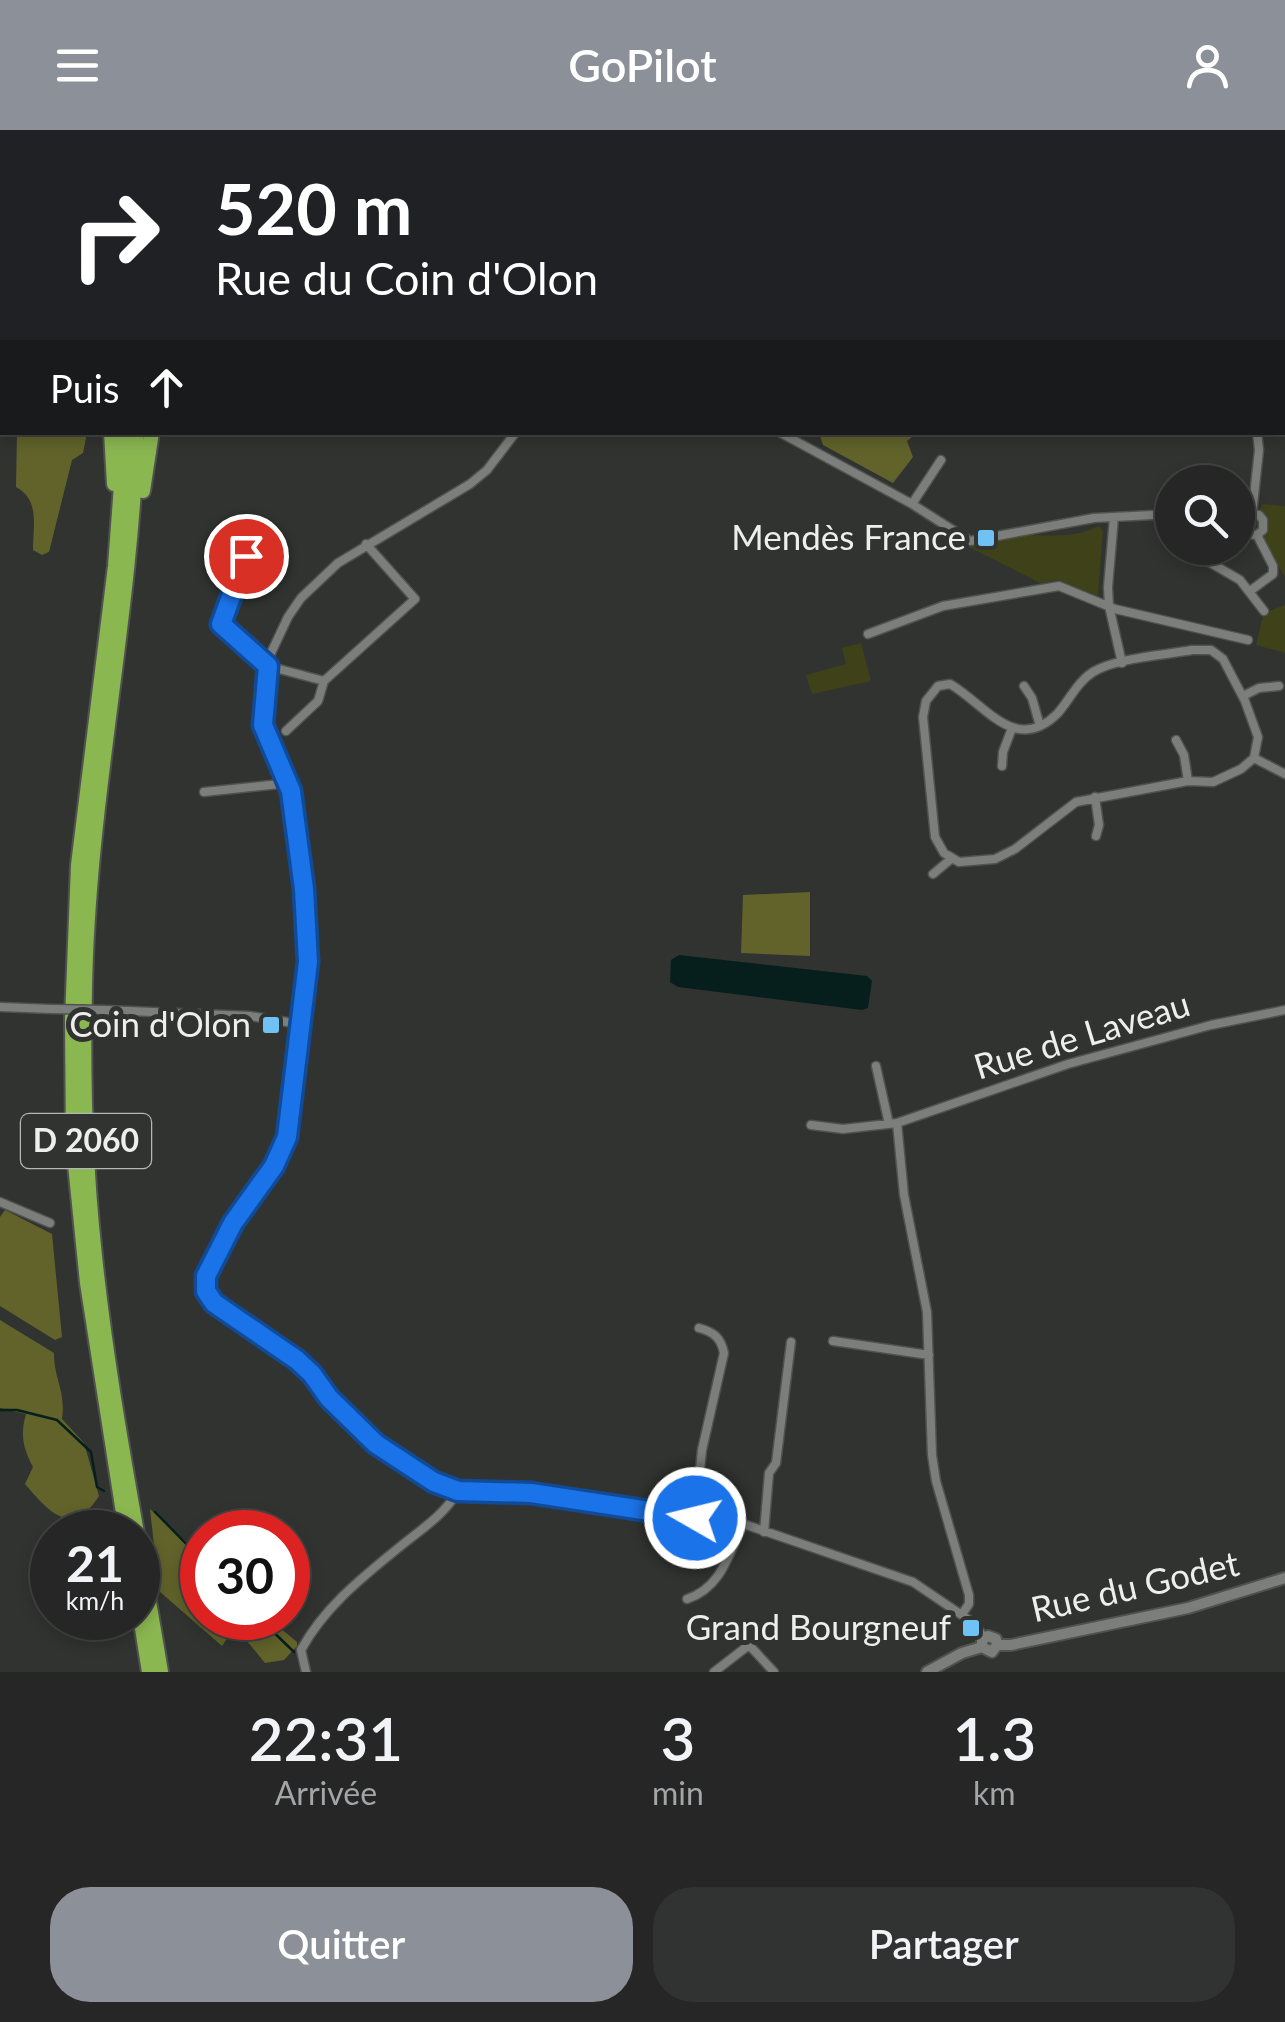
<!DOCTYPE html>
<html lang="fr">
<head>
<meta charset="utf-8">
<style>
  body { margin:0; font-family:Lato,sans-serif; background:#313232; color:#f1f3f6; height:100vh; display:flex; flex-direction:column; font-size:38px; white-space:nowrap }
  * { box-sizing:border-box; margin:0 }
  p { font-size:32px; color:#a3a5a7 }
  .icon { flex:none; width:55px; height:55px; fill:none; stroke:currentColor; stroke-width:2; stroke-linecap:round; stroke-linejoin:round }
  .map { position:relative; height:1542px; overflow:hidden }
  .sheet { display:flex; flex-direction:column; background:#252625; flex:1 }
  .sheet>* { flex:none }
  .guide { position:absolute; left:0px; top:0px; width:1285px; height:305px; box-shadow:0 5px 15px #0003,0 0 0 2px #424342; background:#202124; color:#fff; overflow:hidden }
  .fabs { position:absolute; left:1155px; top:335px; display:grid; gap:20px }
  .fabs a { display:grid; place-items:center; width:100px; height:100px; border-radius:50%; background:#252625; box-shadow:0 5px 15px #0003,0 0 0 2px #424342; font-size:50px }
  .speed { position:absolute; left:30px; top:1380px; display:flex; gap:20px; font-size:50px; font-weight:700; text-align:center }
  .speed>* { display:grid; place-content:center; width:130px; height:130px; border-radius:50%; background:#252625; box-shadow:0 5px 15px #0003,0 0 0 2px #424342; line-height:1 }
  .speed small { font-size:25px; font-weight:400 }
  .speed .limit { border:15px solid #d22; background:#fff; color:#111 }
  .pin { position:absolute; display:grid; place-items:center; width:85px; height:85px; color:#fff; margin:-42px; border:5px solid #fff; border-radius:50%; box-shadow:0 2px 10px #0007 }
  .me { position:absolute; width:110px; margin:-55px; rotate:278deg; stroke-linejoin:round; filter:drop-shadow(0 0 8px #0008) }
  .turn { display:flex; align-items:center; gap:35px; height:210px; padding:0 50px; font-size:45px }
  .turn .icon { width:130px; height:130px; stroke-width:2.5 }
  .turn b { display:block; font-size:70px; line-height:85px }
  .then { display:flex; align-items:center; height:95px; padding:0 50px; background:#0003; gap:20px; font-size:38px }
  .eta { display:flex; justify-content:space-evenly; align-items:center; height:170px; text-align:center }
  .eta b { font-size:60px; font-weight:600; line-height:70px }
  .primary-button { display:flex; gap:20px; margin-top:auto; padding:20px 50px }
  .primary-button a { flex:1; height:115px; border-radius:40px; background:#8c9099; color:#fff; font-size:40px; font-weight:600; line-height:115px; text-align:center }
  .primary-button a+a { background:#313232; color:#f1f3f6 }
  header { display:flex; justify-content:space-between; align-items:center; height:130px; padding:0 50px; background:#8c9099; color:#fff; font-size:45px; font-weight:600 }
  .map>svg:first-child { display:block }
  .green { fill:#3f4119 }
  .forest { fill:#61632a }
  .water { fill:#061f1c }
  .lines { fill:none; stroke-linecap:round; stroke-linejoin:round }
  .stream { stroke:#061f1c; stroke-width:2.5 }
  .minor-casing { stroke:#505250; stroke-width:11 }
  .tertiary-casing { stroke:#505250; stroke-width:14 }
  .trunk-casing { stroke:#505250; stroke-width:18 }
  .minor { stroke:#7c7e7c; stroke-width:8 }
  .tertiary { stroke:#7c7e7c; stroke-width:10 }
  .trunk { stroke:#8bb751; stroke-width:14 }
  .minor-bridge-casing { stroke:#505250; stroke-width:11; stroke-linecap:butt }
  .minor-bridge { stroke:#7c7e7c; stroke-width:8 }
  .route-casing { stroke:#114b97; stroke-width:25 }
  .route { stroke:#1a73e8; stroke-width:18 }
  .poi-dot { fill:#70c2f4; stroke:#313331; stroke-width:4 }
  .labels { text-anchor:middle; stroke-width:10; stroke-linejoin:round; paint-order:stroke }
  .shield { fill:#313331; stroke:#b5b6b5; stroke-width:2.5 }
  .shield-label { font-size:32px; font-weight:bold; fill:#edeeed }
  .poi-label { font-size:35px; fill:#edeeed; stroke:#313331; text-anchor:end }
  .street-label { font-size:35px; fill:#edeeed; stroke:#313331 }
</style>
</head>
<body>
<header><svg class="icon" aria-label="menu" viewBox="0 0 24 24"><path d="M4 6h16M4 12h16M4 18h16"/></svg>GoPilot<svg class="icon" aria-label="person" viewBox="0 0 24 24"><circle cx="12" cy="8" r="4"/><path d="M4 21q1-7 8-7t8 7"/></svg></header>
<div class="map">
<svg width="1285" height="1542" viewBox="0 0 1285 1542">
  <rect width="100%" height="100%" fill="#313331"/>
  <path class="green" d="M1262,374L1285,376V447L1261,407L1269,392L1259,382Z
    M1099,396L1103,401L1098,466L1058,450L1040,453L969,417C984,413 1001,406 1017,405C1046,404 1071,410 1099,396Z
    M1285,475V523L1256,515L1264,483Z
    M861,513L871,551L812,564L806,545L846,534L842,518Z"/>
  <path class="forest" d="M17,303H87L83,323L72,330L49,422L42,425L33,420C33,395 40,370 16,357Z
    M819,303V302L917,303L907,311L913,327L893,353L823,315Z
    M810,762V826L741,823L743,765Z
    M5,1080L52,1104L62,1207L55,1210L0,1176V1087Z
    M0,1190L54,1223C54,1250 66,1260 62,1289L84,1313L99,1366C72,1409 49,1382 25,1354L33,1337C23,1318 20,1305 26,1284L0,1278Z
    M150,1379L202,1426V1488H241L222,1516L159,1461Z
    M254,1488H268L297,1512V1516L284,1530L265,1533L242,1505Z"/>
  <path class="water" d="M679,825L867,846L872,851L868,878L862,880L678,857L670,852L671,830Z"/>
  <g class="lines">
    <path class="stream" d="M0,1280H17L57,1290L91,1322L97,1357L104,1361
      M155,1382L202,1430
      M259,1488L294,1522"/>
    <defs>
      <path id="minor" d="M453,0L455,2
        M738,0L758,2
        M1091,0L1092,2
        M878,2L881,0
        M916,2L924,0
        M516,302L487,340L470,354L338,433L301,468L288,487L271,523L263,574V595L291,661L304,759L308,832L287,1007L274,1036L233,1093L206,1146V1161L213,1173L297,1230L336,1276L376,1314L434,1352L458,1361L531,1363L688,1388L732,1390L913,1452L975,1494L984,1508
        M779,302L912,374L970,411L1094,388L1172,384
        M912,374L941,330
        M1252,384L1259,320L1257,302
        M1114,387L1108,457L1109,476L1122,533
        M245,426L221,494L224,500L268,536L324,551L415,469L366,414
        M1209,432L1240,450L1264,481
        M1250,461L1273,444V436L1257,405L1247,404L1243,397L1244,388L1250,384L1259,385L1263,390V400L1257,405
        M868,504L943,476L1059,456L1115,479L1248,510
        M1192,520H1211L1223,529L1245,571L1258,607L1254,628L1241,639L1213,652L1188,651L1076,672L1015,719L995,729L959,732L944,723L935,707L923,587L926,571L938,556L950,554C985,574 1015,625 1057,584C1069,571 1077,552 1093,542C1115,528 1165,525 1192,520Z
        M1024,556L1032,568L1040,596
        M1243,566L1259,558L1279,556
        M286,601L318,571L324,551
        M1176,610L1184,625L1188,651
        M1254,628L1285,644
        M1002,636L1003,622L1012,598
        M204,662L289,653
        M1095,667L1099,695L1096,706
        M933,744L951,729
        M0,877L51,879
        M104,880L250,886L299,894
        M876,936L889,994
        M897,993L904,1065L927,1182L932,1325L936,1351L969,1465V1474L962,1484
        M811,995L843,999L897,993L1068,934L1211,895L1285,880
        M0,1072L50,1093
        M833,1211L929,1225
        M695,1388L702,1320L724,1223C721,1208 714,1202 699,1198
        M764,1402L769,1343L776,1333L791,1212
        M687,1469C721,1458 729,1424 743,1394
        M306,1542L301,1520C325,1476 364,1446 402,1415C422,1399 445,1384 458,1361
        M714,1542L749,1515L774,1542"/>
      <path id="tertiary" d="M608,2L610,0
        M1282,21H1285
        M0,89H2
        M0,98L2,99
        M982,1517V1510L988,1506L996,1509L997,1515
        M927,1542L962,1523L982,1517L992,1522L997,1515H1011L1188,1478L1285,1448"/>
      <path id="trunk" d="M99,0L100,2
        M113,0V2
        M154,0L155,2
        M34,2L35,0
        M0,77L2,75
        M111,302L114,354
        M125,302L115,436L78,735L72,890L73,1015L87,1153L126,1402
        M137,302C131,489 88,672 85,859C83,945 85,1031 94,1116C108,1258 138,1401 161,1542
        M143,361L152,302
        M138,1473L149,1542"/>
    </defs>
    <use href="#minor" class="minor-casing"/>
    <use href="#tertiary" class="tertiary-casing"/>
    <use href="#trunk" class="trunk-casing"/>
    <use href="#minor" class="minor"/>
    <use href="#tertiary" class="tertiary"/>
    <use href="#trunk" class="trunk"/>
    <defs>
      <path id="minor-bridge" d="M51,879L104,880"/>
    </defs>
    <use href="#minor-bridge" class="minor-bridge-casing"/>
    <use href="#minor-bridge" class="minor-bridge"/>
  </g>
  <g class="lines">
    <defs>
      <path id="route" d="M246,426L221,494L268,536L263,595L291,661L304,759L308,832L287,1007L274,1036L233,1093L206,1146V1161L214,1173L297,1230L312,1244L329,1268L376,1314L434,1352L458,1361L531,1363L695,1388"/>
    </defs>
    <use href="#route" class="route-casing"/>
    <use href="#route" class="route"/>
  </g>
  <g class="poi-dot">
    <rect x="976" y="398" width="20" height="20" rx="5"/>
    <rect x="261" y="885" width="20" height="20" rx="5"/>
    <rect x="961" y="1488" width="20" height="20" rx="5"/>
  </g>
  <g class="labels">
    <rect class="shield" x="21" y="984" width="130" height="54" rx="8"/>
    <g class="shield-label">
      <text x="86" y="1022">D 2060</text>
    </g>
    <g class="poi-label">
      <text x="966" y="420">Mendès France</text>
      <text x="251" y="907">Coin d'Olon</text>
      <text x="951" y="1510">Grand Bourgneuf</text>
    </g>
    <g class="street-label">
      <text transform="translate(1082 906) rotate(-17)" y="12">Rue de Laveau</text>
      <text transform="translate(1135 1457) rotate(-13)" y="12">Rue du Godet</text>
    </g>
  </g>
</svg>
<div class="fabs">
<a><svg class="icon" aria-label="search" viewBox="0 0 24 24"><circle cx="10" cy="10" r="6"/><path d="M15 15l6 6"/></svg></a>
</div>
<div class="speed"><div>21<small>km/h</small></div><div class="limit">30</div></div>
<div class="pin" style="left:246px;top:426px;background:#d93025"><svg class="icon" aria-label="arrive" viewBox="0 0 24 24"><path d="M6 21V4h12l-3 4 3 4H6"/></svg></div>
<svg class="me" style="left:695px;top:1388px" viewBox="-20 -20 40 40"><circle r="17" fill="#1a73e8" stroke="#fff" stroke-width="3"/><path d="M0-11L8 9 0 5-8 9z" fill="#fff"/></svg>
<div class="guide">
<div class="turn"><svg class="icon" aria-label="right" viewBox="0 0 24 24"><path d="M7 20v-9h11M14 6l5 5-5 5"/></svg><div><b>520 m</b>Rue du Coin d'Olon</div></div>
<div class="then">Puis<svg class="icon" aria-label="ahead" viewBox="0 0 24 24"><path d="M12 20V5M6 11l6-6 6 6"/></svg></div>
</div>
</div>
<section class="sheet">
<div class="eta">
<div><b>22:31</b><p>Arrivée</p></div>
<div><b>3</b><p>min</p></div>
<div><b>1.3</b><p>km</p></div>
</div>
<div class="primary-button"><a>Quitter</a><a>Partager</a></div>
</section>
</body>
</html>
